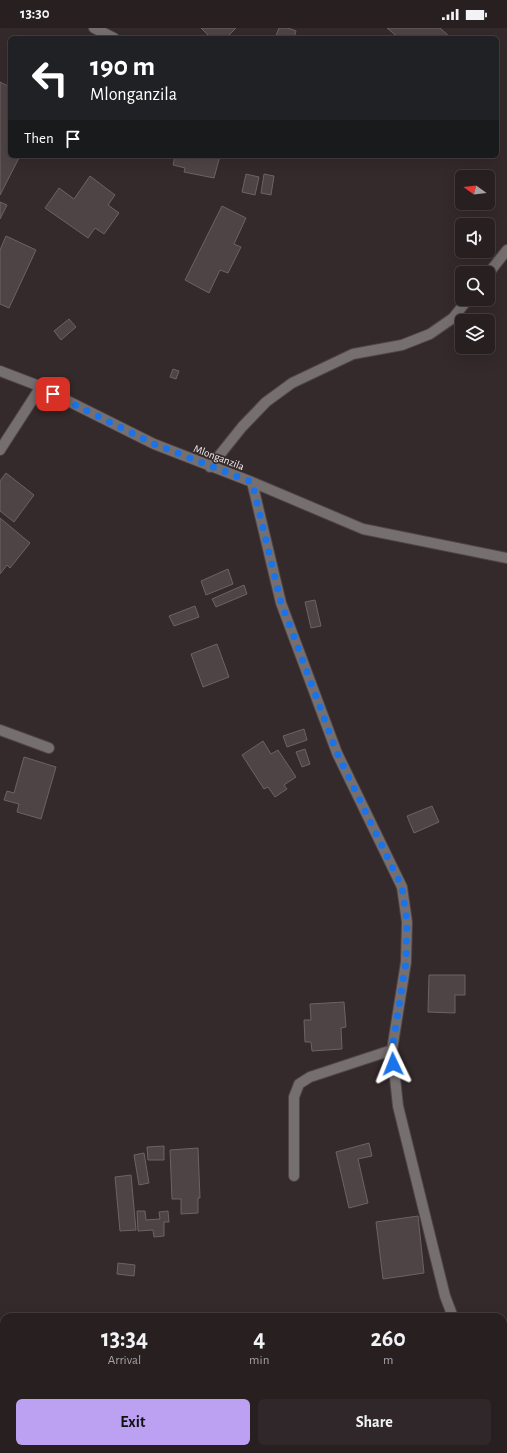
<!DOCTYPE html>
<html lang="en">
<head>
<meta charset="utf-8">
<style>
  body { margin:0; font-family:"Alegreya Sans",sans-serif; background:#2f2729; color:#f1f3f6; height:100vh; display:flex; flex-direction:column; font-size:15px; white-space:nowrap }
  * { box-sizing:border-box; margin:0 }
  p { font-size:13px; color:#a4a2a5 }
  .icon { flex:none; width:22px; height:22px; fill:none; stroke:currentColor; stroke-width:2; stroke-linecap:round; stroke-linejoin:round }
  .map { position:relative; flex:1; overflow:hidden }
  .sheet { position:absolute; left:0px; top:1285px; width:507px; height:140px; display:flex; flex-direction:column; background:#271f20; border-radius:12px 12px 0 0; box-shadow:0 4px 16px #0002,0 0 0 1px #433d3e }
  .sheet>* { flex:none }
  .banner { position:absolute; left:8px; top:8px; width:491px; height:122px; border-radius:6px; box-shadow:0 4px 16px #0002,0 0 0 1px #433d3e; background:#202124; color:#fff; overflow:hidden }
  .needle { width:26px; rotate:285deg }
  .fabs { position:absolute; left:455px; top:142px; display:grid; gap:8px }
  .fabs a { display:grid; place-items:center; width:40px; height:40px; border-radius:6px; background:#271f20; box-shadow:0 4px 16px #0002,0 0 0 1px #433d3e; font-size:20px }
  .pin { position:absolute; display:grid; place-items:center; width:34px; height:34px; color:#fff; margin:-17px; border-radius:8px; box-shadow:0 2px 6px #0006 }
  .me { position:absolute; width:44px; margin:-22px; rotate:358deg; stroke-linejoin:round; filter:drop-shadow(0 0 3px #0008) }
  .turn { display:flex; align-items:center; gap:14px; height:84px; padding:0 16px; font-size:18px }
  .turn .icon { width:52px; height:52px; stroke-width:2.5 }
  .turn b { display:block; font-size:28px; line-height:34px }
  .then { display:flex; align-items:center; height:38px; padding:0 16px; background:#0003; gap:8px; font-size:15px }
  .eta { display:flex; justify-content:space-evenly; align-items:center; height:68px; text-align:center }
  .eta b { font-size:24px; font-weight:700; line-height:28px }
  .primary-button { display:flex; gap:8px; margin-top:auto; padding:8px 16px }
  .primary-button a { flex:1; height:46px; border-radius:6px; background:#bca0f2; color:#111; font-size:16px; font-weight:700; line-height:46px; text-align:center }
  .primary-button a+a { background:#2f2729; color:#f1f3f6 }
  .status { display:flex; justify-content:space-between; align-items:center; height:28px; padding:0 20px; background:#271f20; direction:ltr }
  .status svg { height:11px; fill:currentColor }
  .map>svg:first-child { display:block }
  .building { fill:#4f4445; stroke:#6e6263 }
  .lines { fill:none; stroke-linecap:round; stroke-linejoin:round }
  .minor-casing { stroke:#4f4446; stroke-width:12 }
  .minor { stroke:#756f70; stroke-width:10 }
  .route { stroke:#1a73e8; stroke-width:7; stroke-dasharray:0 12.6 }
  .labels { text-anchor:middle; stroke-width:3.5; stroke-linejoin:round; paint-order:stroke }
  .street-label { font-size:11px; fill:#f4eced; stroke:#34292b }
</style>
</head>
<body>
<div class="status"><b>13:30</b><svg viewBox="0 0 49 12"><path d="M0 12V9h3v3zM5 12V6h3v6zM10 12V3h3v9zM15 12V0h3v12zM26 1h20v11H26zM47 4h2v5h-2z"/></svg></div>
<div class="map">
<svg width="507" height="1425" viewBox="0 0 507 1425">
  <rect width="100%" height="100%" fill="#34292b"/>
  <path class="building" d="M201,0H236L226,10H211Z
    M279,0H288L296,3L294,10H275Z
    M387,0H440L451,10H399Z
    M0,54L10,59V128H20L0,167Z
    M175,128H220L214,150L184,144L185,140L173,137Z
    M246,146L259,149L255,167L242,164Z
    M264,146L274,148L271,167L261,165Z
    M90,148L115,167L108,177L119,185L104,206L95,200L88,210L45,180L59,160L74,171Z
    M0,174L7,177L0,191Z
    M222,178L246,190L234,216L241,219L228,245L220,242L209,265L185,252Z
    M6,208L36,222L9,280L0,276V222Z
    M69,291L76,299L61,312L54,303Z
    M173,341L179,343L176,351L170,349Z
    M6,445L34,467L14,494L0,483V453Z
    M0,490L30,515L10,540L7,537L0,546Z
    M228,541L233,556L206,567L201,553Z
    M244,557L247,566L216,579L212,571Z
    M315,572L321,598L311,600L305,574Z
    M195,578L199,589L174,598L169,588Z
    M217,616L229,649L203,659L191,626Z
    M304,701L307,712L287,719L283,708Z
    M263,713L271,726L278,722L296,749L284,757L287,761L275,769L268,759L264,761L242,727Z
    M305,721L310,736L302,739L296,724Z
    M24,729L56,739L41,791L17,784L19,776L4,772L7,763L14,765Z
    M432,778L439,794L414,805L407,788Z
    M429,947H465V967H455V985L428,984Z
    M344,974L346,999L341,1000L342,1021L312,1023L311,1014H305L304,992H311L310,976Z
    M369,1115L372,1128L358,1131L368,1175L349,1180L336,1124Z
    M164,1118V1132H148L147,1119Z
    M198,1120L200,1170H198V1185L181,1186V1171H172L170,1122Z
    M144,1125L149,1155L139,1157L134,1127Z
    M131,1147L136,1202L120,1203L115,1149Z
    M137,1183H145L146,1192L160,1191L159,1184L168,1183L169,1194H164V1208L154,1209L153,1202L138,1203Z
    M418,1188L424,1245L383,1251L376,1194Z
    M118,1235L135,1237L134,1248L117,1246Z"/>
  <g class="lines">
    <defs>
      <path id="minor" d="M94,0L114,10
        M488,246L507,222
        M0,343L34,356L154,416L252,454L363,501L507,530
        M0,422L40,360
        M210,439L242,399L266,374L292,355L353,326L402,317L430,306L453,290L468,271
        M252,454L281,575L337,725L402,859L407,894L406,934L392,1022L398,1078L445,1268L453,1289
        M0,702L49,720
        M294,1148V1069L299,1056L310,1049L392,1022
        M503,1359L507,1363
        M462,1421V1425"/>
    </defs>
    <use href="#minor" class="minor-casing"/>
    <use href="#minor" class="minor"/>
  </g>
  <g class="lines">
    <path class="route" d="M53,366L154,416L252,454L281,575L287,590L337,725L402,859L407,894L406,934L392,1022L393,1036"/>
  </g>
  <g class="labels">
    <g class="street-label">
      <text transform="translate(219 429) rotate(21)" y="4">Mlonganzila</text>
    </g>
  </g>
</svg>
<div class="fabs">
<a><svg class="needle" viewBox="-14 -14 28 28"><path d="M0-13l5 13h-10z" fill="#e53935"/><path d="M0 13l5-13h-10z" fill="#a4a2a5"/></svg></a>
<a><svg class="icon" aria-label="sound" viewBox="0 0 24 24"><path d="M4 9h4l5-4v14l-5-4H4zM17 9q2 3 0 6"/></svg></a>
<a><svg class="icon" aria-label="search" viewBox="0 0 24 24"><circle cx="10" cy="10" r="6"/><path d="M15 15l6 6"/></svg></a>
<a><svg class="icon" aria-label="layers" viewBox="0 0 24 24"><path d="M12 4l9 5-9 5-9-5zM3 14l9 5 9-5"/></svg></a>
</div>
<div class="pin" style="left:53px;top:366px;background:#d93025"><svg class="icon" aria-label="arrive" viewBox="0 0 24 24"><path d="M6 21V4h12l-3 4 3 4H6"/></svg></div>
<svg class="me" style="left:393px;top:1036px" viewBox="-20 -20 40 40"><path d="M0-17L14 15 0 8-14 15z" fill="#1a73e8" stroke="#fff" stroke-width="4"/></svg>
<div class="banner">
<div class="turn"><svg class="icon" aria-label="left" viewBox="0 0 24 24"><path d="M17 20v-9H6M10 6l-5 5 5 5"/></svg><div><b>190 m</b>Mlonganzila</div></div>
<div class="then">Then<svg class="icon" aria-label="arrive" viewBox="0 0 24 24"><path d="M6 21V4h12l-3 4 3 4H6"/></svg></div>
</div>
<section class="sheet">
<div class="eta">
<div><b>13:34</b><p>Arrival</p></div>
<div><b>4</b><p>min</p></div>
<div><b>260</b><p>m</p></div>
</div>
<div class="primary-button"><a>Exit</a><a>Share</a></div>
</section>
</div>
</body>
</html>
